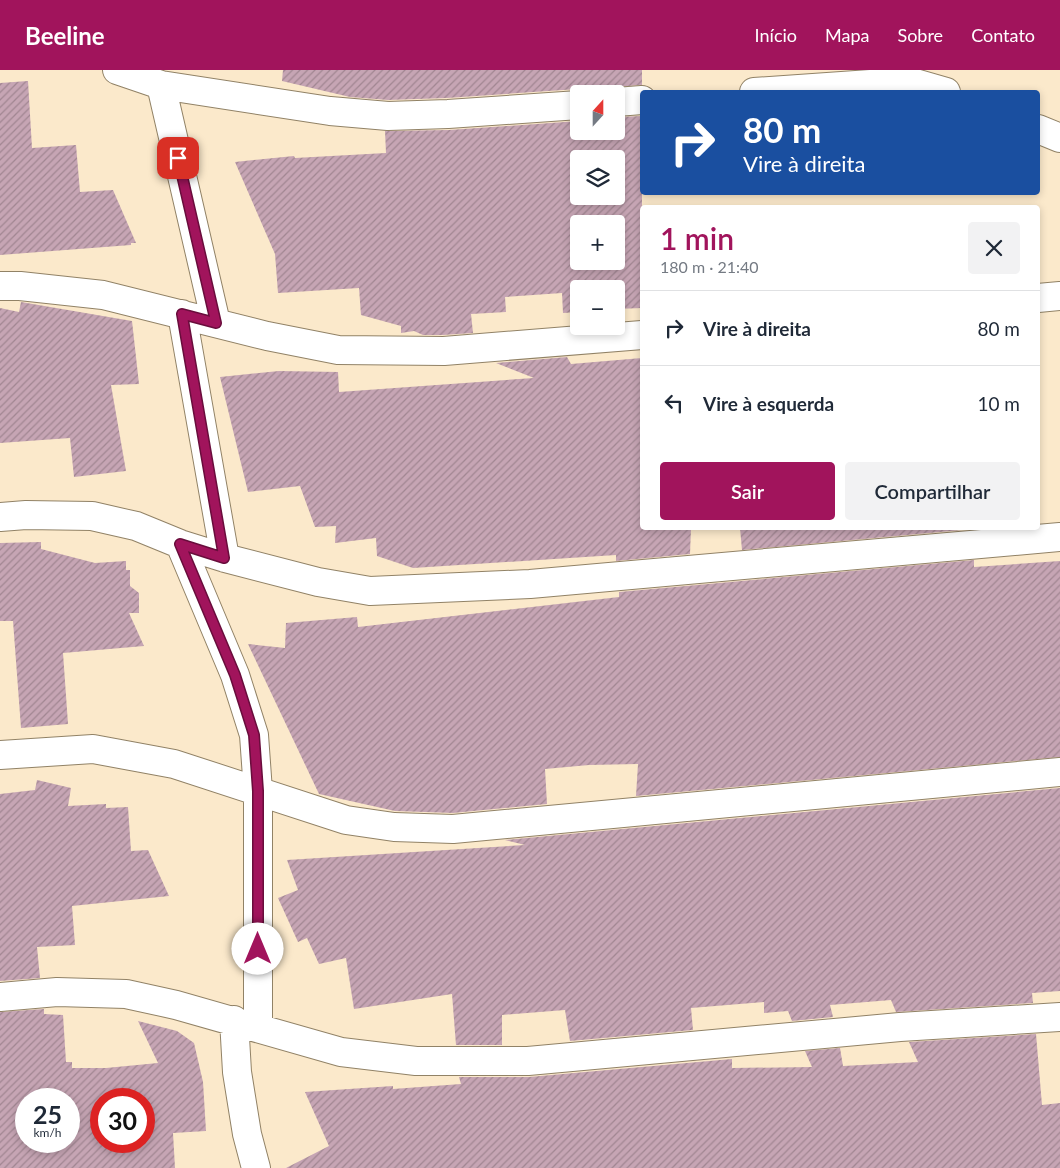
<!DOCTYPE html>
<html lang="pt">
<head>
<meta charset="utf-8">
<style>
  body { margin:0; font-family:Lato,sans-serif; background:#f2f2f3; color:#1f2937; height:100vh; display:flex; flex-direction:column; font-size:19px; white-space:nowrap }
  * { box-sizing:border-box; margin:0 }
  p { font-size:16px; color:#747a83 }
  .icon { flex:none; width:28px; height:28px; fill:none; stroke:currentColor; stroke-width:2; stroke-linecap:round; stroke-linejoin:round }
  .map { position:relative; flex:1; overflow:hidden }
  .side { position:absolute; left:640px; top:135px; width:400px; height:325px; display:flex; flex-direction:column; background:#fff; border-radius:5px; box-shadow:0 2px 8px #0003 }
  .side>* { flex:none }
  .hud { position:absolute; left:640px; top:20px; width:400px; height:105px; border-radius:5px; box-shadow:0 2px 8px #0003; background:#1a4fa0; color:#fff; overflow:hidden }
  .needle { width:32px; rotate:21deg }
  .controls { position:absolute; left:570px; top:15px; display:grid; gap:10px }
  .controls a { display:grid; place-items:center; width:55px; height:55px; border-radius:5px; background:#fff; box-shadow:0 2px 8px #0003; font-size:25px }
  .speed { position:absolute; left:15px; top:1018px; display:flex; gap:10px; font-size:25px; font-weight:700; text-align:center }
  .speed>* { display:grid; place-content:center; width:65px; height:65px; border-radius:50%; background:#fff; box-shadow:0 2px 8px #0003; line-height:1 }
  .speed small { font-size:12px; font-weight:400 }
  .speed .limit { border:8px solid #d22; background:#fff; color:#111 }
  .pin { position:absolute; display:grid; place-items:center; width:42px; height:42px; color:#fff; margin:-21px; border-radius:10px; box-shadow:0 2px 8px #0006 }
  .me { position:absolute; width:55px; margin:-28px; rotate:0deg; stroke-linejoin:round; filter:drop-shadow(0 0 4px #0008) }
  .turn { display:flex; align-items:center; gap:18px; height:105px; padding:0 20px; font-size:22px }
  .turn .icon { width:65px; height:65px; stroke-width:2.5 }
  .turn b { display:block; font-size:35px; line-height:42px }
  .round { display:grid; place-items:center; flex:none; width:52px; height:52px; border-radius:5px; background:#f2f2f3 }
  .overview { display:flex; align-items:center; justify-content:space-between; height:85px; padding:0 20px }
  h1 { font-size:30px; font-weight:600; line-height:38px; color:#a1145c }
  .action { display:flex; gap:10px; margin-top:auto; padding:10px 20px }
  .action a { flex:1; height:58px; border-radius:5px; background:#a1145c; color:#fff; font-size:20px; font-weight:600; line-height:58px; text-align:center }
  .action a+a { background:#f2f2f3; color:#1f2937 }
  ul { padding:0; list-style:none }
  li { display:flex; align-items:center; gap:15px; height:75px; padding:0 20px; border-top:1px solid #e0e1e3 }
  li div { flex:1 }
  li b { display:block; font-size:19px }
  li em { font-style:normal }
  header { display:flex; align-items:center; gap:30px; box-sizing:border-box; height:70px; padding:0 25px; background:#a1145c; color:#fff }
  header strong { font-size:24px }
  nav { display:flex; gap:28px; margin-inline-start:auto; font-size:18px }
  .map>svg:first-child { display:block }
  .building { fill:url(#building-hatch); fill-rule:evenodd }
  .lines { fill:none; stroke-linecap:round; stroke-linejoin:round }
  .minor-casing { stroke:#918266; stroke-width:30 }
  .minor { stroke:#fff; stroke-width:28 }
  .route-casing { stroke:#690d3c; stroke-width:12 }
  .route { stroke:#a1145c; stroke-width:9 }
</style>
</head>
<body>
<header>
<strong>Beeline</strong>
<nav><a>Início</a><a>Mapa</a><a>Sobre</a><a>Contato</a></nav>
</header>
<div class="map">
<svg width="1060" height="1098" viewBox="0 0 1060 1098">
  <defs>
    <pattern id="building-hatch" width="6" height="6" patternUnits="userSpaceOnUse" patternTransform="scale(1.25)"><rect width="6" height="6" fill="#c6a5b4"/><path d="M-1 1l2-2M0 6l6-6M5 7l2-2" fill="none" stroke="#a18692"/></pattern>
  </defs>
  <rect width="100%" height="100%" fill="#fbe9cb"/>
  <path class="building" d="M283,0H642V15L614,17L608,19L603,24H589L585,21L578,19L447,28L388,30L350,27L282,11Z
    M28,11L32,78L76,75L80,122L113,120L136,173H131V175L0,185V13Z
    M642,46V238L616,239V219H579V242L563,243L562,223L505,227L506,242L471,244L473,263L443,265H423L414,261L401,263V256L361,245L359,218L278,223L275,184L235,92L294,86L295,88L386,83L385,61L449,60L579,51V61H616V47ZM579,89H616V126H579ZM579,154H616V191H579Z
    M21,232L132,251L139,314L111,315L126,401L74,407L70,368L0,373V238L19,242Z
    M567,287L571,294L642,288V458H691L690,484L616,491V485L413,498L377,486L376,468L335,473L336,456L315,457L300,416L248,422L220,307L279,301L338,302L339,322L534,308L496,293Z
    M740,458H972L973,459L742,480Z
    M41,472V479L95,493L126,491V500H130V516L139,523V543H129L144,576L63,583L68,654L21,658L13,551H0V473Z
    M974,490V497L1060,491V687L636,726L638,694L589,695L545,699L547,734L453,743L395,741L319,724L248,574L285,578L286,553L357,547L358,557L619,527V522Z
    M37,710L71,718L68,736L106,734V738L128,737L131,781L148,780L169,826L72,836L75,875L37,877L40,908L0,911V724L35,720Z
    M1060,718V921L1032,923L1033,933L896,942L891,930L830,935L833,947L792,951L788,941L764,943V932L691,938L693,960L570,971L565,940L502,945V975H456L452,924L354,939L346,888L319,894L307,868L298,872L278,828L298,820L287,790L525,775L505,770Z
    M44,939V944L63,945L66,992H72V998H106L158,993L138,951L177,961L194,973L203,1012L206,1061L173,1063L175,1098H0V942ZM26,1029H69V1071H26ZM101,1029H144V1071H101Z
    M1036,964L1042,1035L1060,1033V1098H286L329,1076L305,1022L393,1016V1019L461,1014L459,1007H529L732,989V998L812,997L805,981L840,978L843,996L918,992L909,972Z"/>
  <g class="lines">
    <defs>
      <path id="minor" d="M117,0L161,15L330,41L388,46L448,44L579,35
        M161,15L216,253
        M754,22L899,12L915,13L946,22
        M616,32L642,30
        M1038,59L1060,68
        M0,216H20L103,225L267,266L338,280L444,281L642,265
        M1038,228L1060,226
        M182,244L225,488
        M0,447L26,445L92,446L136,456L180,474L225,488L318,512L370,521L530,514L1060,467
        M180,474L235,605L254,665L258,721V958
        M0,685L93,679L174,694L346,750L394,757L453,759L1060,702
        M0,927L57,922L126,924L176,935L341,982L416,991H528L900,957L1060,947
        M234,950L237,1002L247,1064L256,1098"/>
    </defs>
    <use href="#minor" class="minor-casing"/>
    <use href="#minor" class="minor"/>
  </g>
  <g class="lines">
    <defs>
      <path id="route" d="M178,88L216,253L182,244L224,488L180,474L235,605L254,665L258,721V879"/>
    </defs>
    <use href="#route" class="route-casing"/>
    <use href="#route" class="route"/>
  </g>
</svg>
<div class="controls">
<a><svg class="needle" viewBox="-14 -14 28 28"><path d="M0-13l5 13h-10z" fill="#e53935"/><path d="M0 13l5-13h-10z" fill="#747a83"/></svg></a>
<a><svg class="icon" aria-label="layers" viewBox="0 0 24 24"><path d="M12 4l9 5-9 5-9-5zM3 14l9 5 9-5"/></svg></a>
<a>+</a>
<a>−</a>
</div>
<div class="speed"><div>25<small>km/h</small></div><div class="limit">30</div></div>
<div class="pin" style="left:178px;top:88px;background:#d93025"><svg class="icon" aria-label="arrive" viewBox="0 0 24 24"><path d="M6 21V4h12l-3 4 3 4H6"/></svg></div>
<svg class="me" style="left:258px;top:879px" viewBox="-20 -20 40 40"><circle r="19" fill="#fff"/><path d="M0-13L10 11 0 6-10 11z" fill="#a1145c"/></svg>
<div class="hud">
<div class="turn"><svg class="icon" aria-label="right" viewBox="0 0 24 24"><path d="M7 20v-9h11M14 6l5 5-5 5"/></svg><div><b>80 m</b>Vire à direita</div></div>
</div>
<section class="side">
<div class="overview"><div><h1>1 min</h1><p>180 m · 21:40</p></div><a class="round"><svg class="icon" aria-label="close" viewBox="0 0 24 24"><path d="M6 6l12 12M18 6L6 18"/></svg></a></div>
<ul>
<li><svg class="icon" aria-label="right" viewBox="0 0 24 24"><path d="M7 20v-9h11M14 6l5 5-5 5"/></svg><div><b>Vire à direita</b></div><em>80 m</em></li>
<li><svg class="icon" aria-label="left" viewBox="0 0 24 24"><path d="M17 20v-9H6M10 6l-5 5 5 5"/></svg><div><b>Vire à esquerda</b></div><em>10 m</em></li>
</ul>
<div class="action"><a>Sair</a><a>Compartilhar</a></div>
</section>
</div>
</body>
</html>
